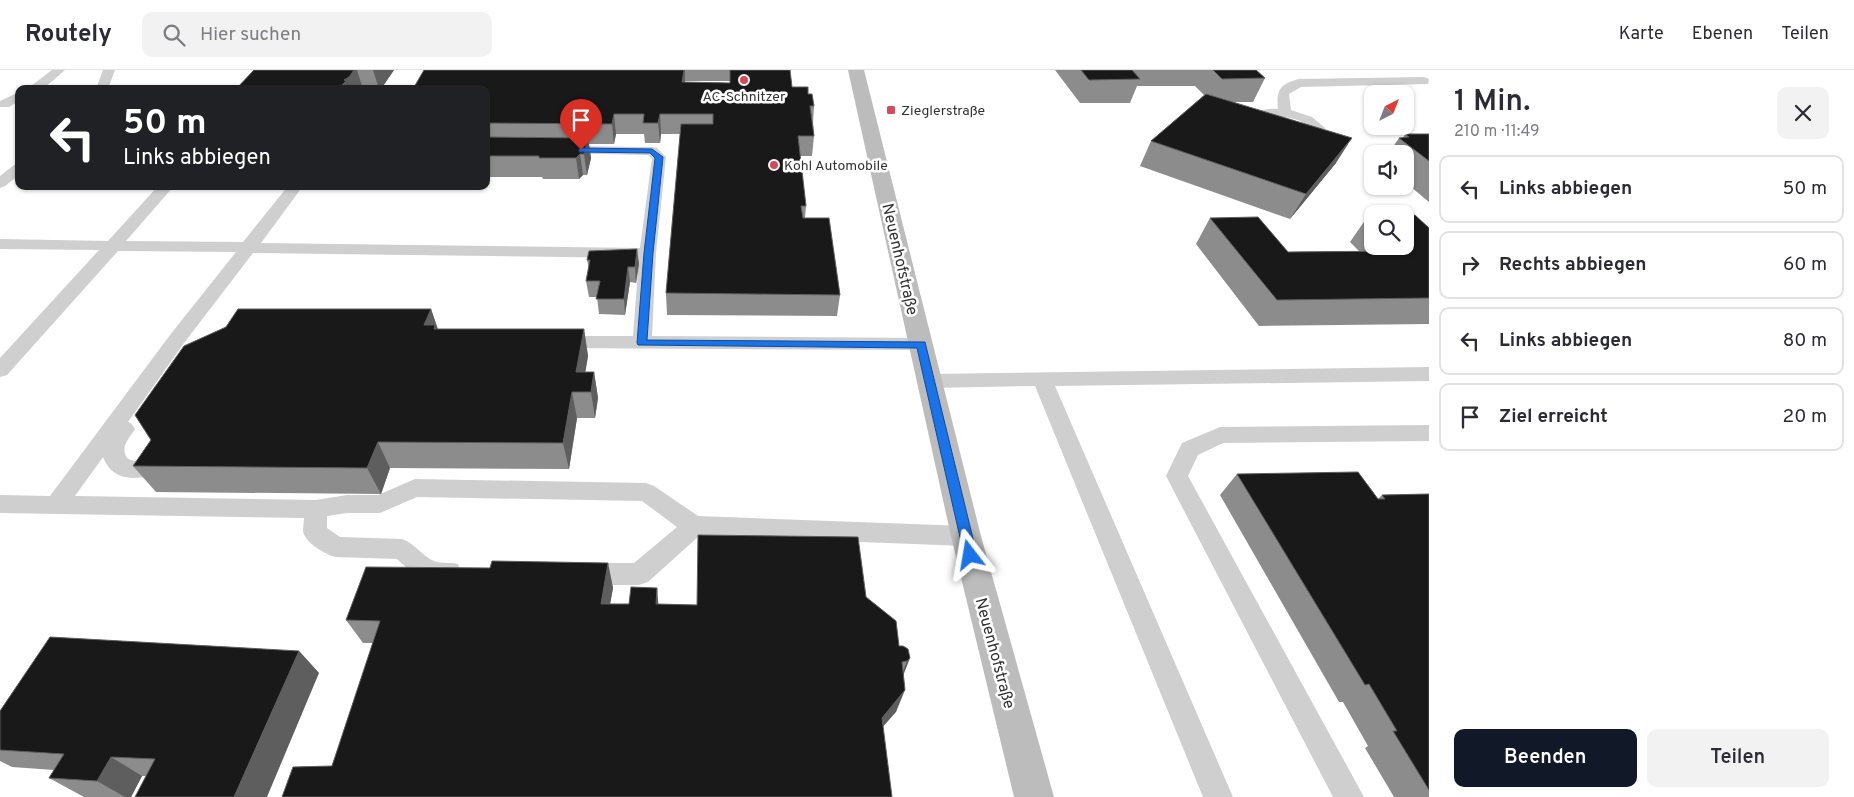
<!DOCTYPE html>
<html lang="de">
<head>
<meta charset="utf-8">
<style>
  body { margin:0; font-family:Overpass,sans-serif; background:#f2f2f3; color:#2b2b33; height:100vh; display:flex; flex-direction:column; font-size:19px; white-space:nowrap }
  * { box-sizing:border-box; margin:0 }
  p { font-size:16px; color:#7c7c81 }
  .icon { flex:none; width:28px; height:28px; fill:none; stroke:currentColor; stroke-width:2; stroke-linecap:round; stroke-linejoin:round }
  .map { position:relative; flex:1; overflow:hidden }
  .side { display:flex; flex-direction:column; background:#fff; width:425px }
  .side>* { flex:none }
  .guide { position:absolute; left:15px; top:15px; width:475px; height:105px; border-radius:10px; box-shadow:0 1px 4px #0004; background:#202124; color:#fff; overflow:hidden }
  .needle { width:32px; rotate:42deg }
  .controls { position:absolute; left:1364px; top:15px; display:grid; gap:10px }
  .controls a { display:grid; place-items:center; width:50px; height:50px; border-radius:10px; background:#fff; box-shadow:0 1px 4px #0004; font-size:25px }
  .pin { position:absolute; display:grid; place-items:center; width:42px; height:42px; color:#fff; margin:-51px -21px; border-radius:50% 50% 50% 0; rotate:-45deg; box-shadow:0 0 5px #0007 }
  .pin .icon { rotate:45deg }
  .me { position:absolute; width:55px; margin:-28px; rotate:346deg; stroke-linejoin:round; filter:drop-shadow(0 0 4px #0008) }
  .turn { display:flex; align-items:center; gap:18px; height:105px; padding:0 25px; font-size:22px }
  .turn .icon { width:65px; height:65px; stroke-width:2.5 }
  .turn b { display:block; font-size:35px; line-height:42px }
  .round { display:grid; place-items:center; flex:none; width:52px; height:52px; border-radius:10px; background:#f2f2f3 }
  .overview { display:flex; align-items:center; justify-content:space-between; height:85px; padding:0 25px }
  h1 { font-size:30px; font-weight:600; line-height:38px }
  .button { display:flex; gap:10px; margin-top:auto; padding:10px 25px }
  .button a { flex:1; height:58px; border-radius:10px; background:#111827; color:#fff; font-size:20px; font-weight:600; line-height:58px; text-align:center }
  .button a+a { background:#f2f2f3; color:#2b2b33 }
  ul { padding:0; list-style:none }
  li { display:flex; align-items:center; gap:15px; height:68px; margin:0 10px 8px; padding:0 15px; border:2px solid #e1e1e2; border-radius:10px }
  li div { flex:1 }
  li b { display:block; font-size:19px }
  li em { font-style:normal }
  header { display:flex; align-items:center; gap:30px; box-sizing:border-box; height:70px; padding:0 25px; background:#fff; border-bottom:1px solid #e1e1e2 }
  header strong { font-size:24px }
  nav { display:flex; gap:28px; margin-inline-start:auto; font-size:18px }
  .search { width:350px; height:45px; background:#f2f2f3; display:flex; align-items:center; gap:12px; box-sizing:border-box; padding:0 18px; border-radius:10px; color:#7c7c81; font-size:19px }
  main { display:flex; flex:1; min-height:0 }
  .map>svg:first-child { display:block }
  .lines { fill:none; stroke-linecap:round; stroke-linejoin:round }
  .lane { fill:#cfcfcf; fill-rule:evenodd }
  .secondary { fill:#bcbcbc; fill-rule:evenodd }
  .wall { fill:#8c8c8c; fill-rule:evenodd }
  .shaded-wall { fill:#5e5e5e }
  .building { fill:#191919; stroke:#5e5e5e }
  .route { fill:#1a73e8; stroke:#114b97 }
  .poi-dot { fill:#d5495a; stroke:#fff; stroke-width:2 }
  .labels { text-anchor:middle; stroke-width:5; stroke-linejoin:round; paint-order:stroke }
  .far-poi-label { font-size:14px; fill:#323232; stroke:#fff; text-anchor:start }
  .street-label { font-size:16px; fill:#323232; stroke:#fff }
</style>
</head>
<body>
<header>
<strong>Routely</strong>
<div class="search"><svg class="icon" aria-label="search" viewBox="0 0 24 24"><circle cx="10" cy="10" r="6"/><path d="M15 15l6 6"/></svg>Hier suchen</div>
<nav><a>Karte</a><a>Ebenen</a><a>Teilen</a></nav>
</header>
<main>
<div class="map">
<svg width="1429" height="727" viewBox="0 0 1429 727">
  <rect width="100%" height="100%" fill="#fff"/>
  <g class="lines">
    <path class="lane" d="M52,0H65L43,19H27Z
      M103,0H115L108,19H96Z
      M1424,7L1429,9L1428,14L1301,17L1289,24L1291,40L1312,47L1325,58L1323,66C1300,80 1264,72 1250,49C1256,40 1267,38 1278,39C1276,20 1280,14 1299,9ZM1272,46C1285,47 1305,48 1311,61C1297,69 1272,62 1264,49Z
      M19,22V31L9,37H0V31Z
      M561,76L652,77L657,78L666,87L656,183L652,266L921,268L928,270L931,274L928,278L921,280L556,278L549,276L547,272L549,268L556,266H633L639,188L253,183L184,273L128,352L131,353L135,359C129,369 120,376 127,388C142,398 156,381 172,386L175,392L172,398C148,408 115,418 103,387L75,426L316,430L347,425H378L415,409L646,413L654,416L698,446L966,456L974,459L978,466L974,473L966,476L699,466L648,512L639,515H582L573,512L570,504L573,496L582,493H634L677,457L642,431L417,427L380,443H347L327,446V458L340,467L402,469C415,473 424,488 434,491C442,494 450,492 458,494L461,502L458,510L449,513H429L420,510L397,489L335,487C325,484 305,473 303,461C303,457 304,452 304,448L0,443V425L50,426L170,265L236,182L118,181L7,305L0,307V288L99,180L0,179V169L108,171L158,116H174L126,171L243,172L288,116H303L261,173L640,178L652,88L648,85L556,83L554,80L556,77Z
      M19,94V105L5,116L0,118V106L14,95Z
      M1429,297V311L1055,316L1233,727H1203L1035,316L930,318L923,316L920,311L923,306L930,304Z
      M1429,355V371L1223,373L1198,385L1188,406L1364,727H1333L1166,406L1182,373L1220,357Z"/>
    <path class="secondary" d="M848,0H864L981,466L1054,727H1014L951,466Z"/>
  </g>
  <path class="wall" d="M254,0H394L381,19H233L237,18Z
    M424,0H790L792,17L808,24L814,36L813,52L814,66L812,86H800L806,136L805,148L840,225L837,246L667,245L666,223L680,64H661L660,73H645L644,64H616L614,74H589L591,88L587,105H583L579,109H543L542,107H486V19ZM685,11H730V13L685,12Z
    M1055,0H1256L1265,8L1253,32H1233L1336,93L1290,149L1140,96L1151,71L1204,25L1195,16H1137L1130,33H1080Z
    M1405,64H1429V132L1405,112V84H1388L1399,68H1403Z
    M354,116H423V117Z
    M1368,146H1372V176H1405L1429,158V254L1259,256L1196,174L1210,148L1288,182L1359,181L1350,172Z
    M637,179L639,194L636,213L630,212L625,245L599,244L597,227H589L586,211L589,199L587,190Z
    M431,239L438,259H584L588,286L585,302H594L598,328L595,348H577L569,399L390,398L381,424L156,422L133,396Z
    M1237,404L1378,429L1382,425L1429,424V727H1394L1365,678L1368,676L1343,632H1339L1220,425Z
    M608,493L613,518L610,534H629L657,518L658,534L697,535L866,527L899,576L910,588L903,604L896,642L332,696L373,573H363L346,550L490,498Z
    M299,581L319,603L146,706H142L131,727H84L49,708L54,700L12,697L0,691V641Z"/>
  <path class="shaded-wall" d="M354,0H357L363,19H338L344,10Z
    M373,0H394L381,19H379Z
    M684,0H685V11L683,32L682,12Z
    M614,44L616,64L614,74L612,54Z
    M660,44L661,64L660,73L658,53Z
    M588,68L591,88L587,105L584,84Z
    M1352,68L1336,93L1290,149L1306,124Z
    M580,84L583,105L579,109L576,88Z
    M637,179L639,194L636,213L635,197Z
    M628,197L630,212L625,245L624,229Z
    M431,239L440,266L424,255Z
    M584,259L588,286L582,322L576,302Z
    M594,302L598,328L595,348L591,322Z
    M572,322L577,348L569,399L563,373Z
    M378,372L390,398L381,424L367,398Z
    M608,493L613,518L606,557L601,534Z
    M657,518L659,542L656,534Z
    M299,581L319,603L267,727H234Z
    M910,588L901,611L898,613L907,591Z
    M905,620L896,642L873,668L882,648Z
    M111,687L142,706L131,727H125L97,711Z"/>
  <path class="building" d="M254,0H354L349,7L344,10L346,11L342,15L338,18H353L355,16H373L370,19H233L237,18Z
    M424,0H684L682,12L730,13V0H790L792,17H808V24H812L814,36H810L814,66H798L806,136H801L803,148H829L840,225L666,223L681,54H713V44H660L658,53H643L644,44H614L612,54L486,53V19H413Z
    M1081,0H1132L1140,9L1089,10Z
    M1213,0H1256L1265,8L1222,9Z
    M1206,24L1352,68L1306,124L1151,71Z
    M1405,64H1429V91L1399,68L1409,67Z
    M486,67L588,68L584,84H580L576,88H539V86H486Z
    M1415,145L1429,158V228L1277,230L1210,148L1258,147L1288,182L1405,181L1400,176H1405V146Z
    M1368,146H1372V150Z
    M637,179L635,197H628L624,229H596L600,211H586L590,190H587L589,181Z
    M238,239H431L424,255H435L434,259H584L576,302H594L591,322H572L563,373L378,372L367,398L133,396L151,370L135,345L184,276L226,257Z
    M1358,402L1378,429H1385L1382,425L1429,424V720L1393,661H1397L1369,614L1365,615L1237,404Z
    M698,465L858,467L866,527L896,551L899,576H903L908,579L910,588L907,591L902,592L905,620L882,648L892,727H282L293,697L332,696L380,551L346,550L366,497L490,498L492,491L608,493L601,534H629L631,517L657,518L656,534L697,535Z
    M50,567L299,581L234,727H135L155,689L111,687L97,711L49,708L64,684L0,680V641Z"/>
  <path class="route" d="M581,78L652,79L663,87L653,183L647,270L925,272L977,485L975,489L970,490L966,489L964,485L917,278L638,275L637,273L644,183L655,88L650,83L579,82V79Z"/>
  <g class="poi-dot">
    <circle cx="744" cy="10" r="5"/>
    <rect x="886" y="35" width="10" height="10" rx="2.5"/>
    <circle cx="774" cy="95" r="5"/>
  </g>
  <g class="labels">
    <g class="far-poi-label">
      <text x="744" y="31" text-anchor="middle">AC-Schnitzer</text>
      <text x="901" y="45">Zieglerstraße</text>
      <text x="784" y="100">Kohl Automobile</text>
    </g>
    <g class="street-label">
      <text transform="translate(901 189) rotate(77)" y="6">Neuenhofstraße</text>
      <text transform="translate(996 583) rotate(75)" y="6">Neuenhofstraße</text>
    </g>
  </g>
</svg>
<div class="controls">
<a><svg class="needle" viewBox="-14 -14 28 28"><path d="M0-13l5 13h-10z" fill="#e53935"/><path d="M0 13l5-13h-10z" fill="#7c7c81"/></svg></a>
<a><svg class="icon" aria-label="sound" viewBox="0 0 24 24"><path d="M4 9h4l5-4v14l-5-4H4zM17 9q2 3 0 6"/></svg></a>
<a><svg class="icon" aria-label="search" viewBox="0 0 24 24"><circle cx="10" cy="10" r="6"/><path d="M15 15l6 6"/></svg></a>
</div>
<div class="pin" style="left:581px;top:80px;background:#d93025"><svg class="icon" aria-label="arrive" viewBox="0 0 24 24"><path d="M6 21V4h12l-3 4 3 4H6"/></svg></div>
<svg class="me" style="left:970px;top:485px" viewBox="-20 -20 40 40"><path d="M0-17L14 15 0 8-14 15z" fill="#1a73e8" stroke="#fff" stroke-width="4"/></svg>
<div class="guide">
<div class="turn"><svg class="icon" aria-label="left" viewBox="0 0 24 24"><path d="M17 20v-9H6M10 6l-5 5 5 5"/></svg><div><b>50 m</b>Links abbiegen</div></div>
</div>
</div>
<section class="side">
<div class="overview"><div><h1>1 Min.</h1><p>210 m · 11:49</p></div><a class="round"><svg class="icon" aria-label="close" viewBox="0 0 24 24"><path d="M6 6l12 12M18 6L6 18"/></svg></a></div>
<ul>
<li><svg class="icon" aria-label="left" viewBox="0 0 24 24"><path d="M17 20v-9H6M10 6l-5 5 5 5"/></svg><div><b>Links abbiegen</b></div><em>50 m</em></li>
<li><svg class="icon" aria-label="right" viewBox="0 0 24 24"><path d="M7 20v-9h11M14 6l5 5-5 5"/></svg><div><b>Rechts abbiegen</b></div><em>60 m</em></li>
<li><svg class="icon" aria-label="left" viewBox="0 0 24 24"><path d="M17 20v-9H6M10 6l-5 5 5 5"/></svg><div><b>Links abbiegen</b></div><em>80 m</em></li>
<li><svg class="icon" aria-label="arrive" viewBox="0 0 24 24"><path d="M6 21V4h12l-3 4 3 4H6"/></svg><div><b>Ziel erreicht</b></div><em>20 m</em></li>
</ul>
<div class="button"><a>Beenden</a><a>Teilen</a></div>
</section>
</main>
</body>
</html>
